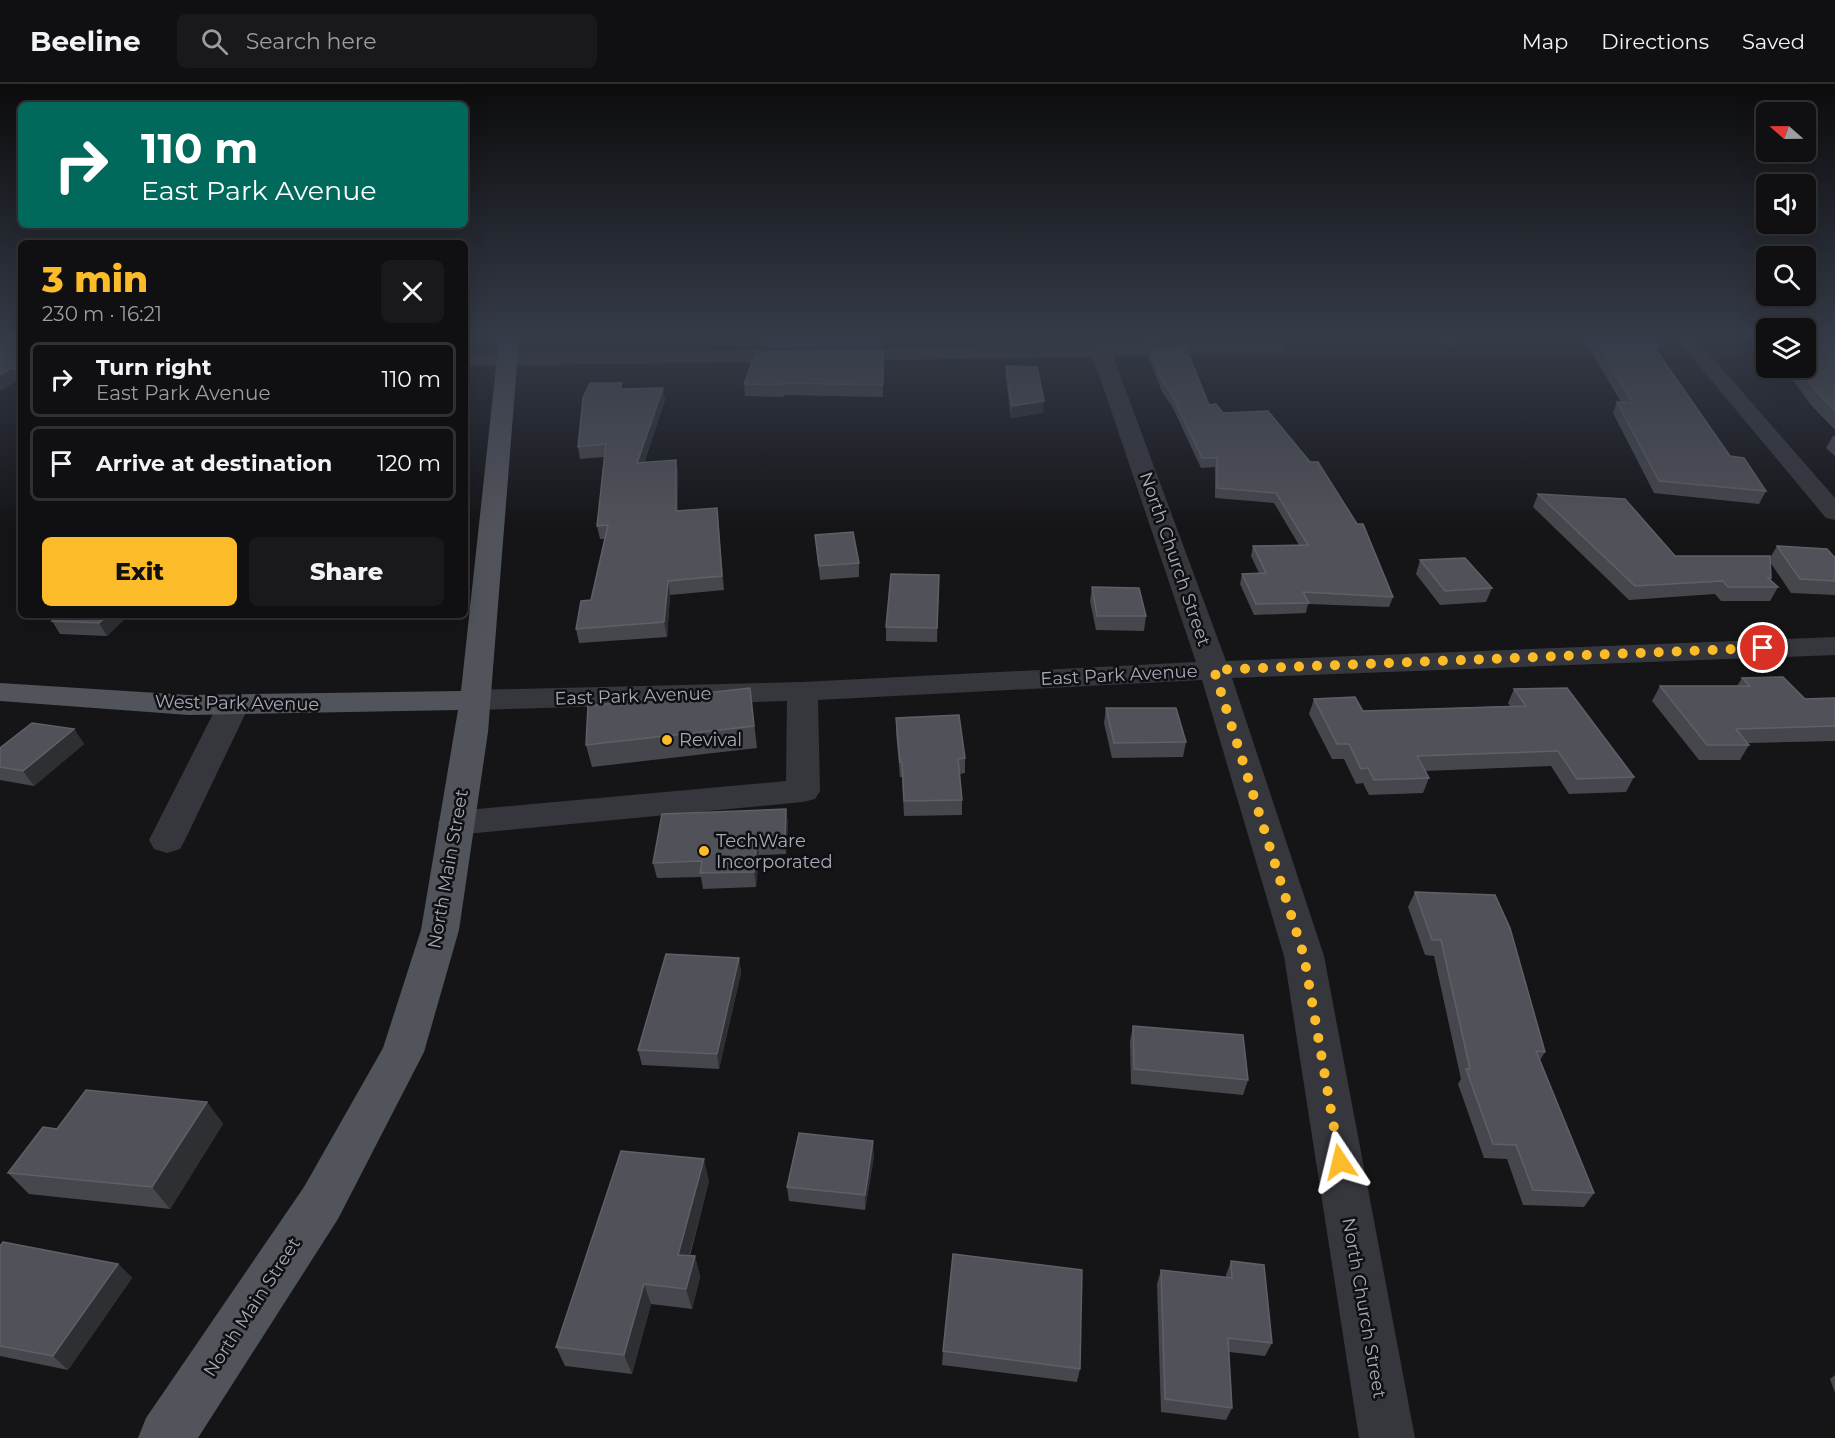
<!DOCTYPE html>
<html lang="en">
<head>
<meta charset="utf-8">
<style>
  body { margin:0; font-family:Montserrat,sans-serif; background:#19191b; color:#f1f3f6; height:100vh; display:flex; flex-direction:column; font-size:22px; white-space:nowrap }
  * { box-sizing:border-box; margin:0 }
  p { font-size:20px; color:#9c9d9f }
  .icon { flex:none; width:33px; height:33px; fill:none; stroke:currentColor; stroke-width:2; stroke-linecap:round; stroke-linejoin:round }
  .map { position:relative; flex:1; overflow:hidden }
  .sheet { position:absolute; left:18px; top:156px; width:450px; height:378px; display:flex; flex-direction:column; background:#101012; border-radius:9px; box-shadow:0 6px 24px #0002,0 0 0 2px #303032 }
  .sheet>* { flex:none }
  .hud { position:absolute; left:18px; top:18px; width:450px; height:126px; border-radius:9px; box-shadow:0 6px 24px #0002,0 0 0 2px #303032; background:#00695c; color:#fff; overflow:hidden }
  .needle { width:39px; rotate:290deg }
  .fabs { position:absolute; left:1756px; top:18px; display:grid; gap:12px }
  .fabs a { display:grid; place-items:center; width:60px; height:60px; border-radius:9px; background:#101012; box-shadow:0 6px 24px #0002,0 0 0 2px #303032; font-size:30px }
  .pin { position:absolute; display:grid; place-items:center; width:51px; height:51px; color:#fff; margin:-26px; border:3px solid #fff; border-radius:50%; box-shadow:0 2px 6px #0007 }
  .me { position:absolute; width:66px; margin:-33px; rotate:350deg; stroke-linejoin:round; filter:drop-shadow(0 0 4px #0008) }
  .turn { display:flex; align-items:center; gap:21px; height:126px; padding:0 24px; font-size:27px }
  .turn .icon { width:78px; height:78px; stroke-width:2.5 }
  .turn b { display:block; font-size:42px; line-height:51px }
  .round { display:grid; place-items:center; flex:none; width:63px; height:63px; border-radius:9px; background:#19191b }
  .overview { display:flex; align-items:center; justify-content:space-between; height:102px; padding:0 24px }
  h1 { font-size:36px; font-weight:800; line-height:45px; color:#fcbc29 }
  .cta { display:flex; gap:12px; margin-top:auto; padding:12px 24px }
  .cta a { flex:1; height:69px; border-radius:9px; background:#fcbc29; color:#111; font-size:24px; font-weight:800; line-height:69px; text-align:center }
  .cta a+a { background:#19191b; color:#f1f3f6 }
  ul { padding:0; list-style:none }
  li { display:flex; align-items:center; gap:18px; height:75px; margin:0 12px 9px; padding:0 12px; border:3px solid #303032; border-radius:9px }
  li div { flex:1 }
  li b { display:block; font-size:22px }
  li em { font-style:normal }
  header { display:flex; align-items:center; gap:36px; box-sizing:border-box; height:84px; padding:0 30px; background:#101012; border-bottom:2px solid #303032 }
  header strong { font-size:28px }
  nav { display:flex; gap:33px; margin-inline-start:auto; font-size:21px }
  .search { width:420px; height:54px; background:#19191b; display:flex; align-items:center; gap:15px; box-sizing:border-box; padding:0 21px; border-radius:9px; color:#9c9d9f; font-size:22px }
  .map>svg:first-child { display:block }
  .lines { fill:none; stroke-linecap:round; stroke-linejoin:round }
  .minor { fill:#36373d; fill-rule:evenodd }
  .major { fill:#52545c; fill-rule:evenodd }
  .wall { fill:#46474d }
  .shaded-wall { fill:#2e2f33 }
  .building { fill:#515259; stroke:#5e6068; stroke-width:1.5 }
  .route { stroke:#fcbc29; stroke-width:10; stroke-dasharray:0 18 }
  .poi-dot { fill:#fcbc29; stroke:#101013; stroke-width:2 }
  .labels { text-anchor:middle; stroke-width:5; stroke-linejoin:round; paint-order:stroke }
  .street-label { font-size:18px; fill:#a7abb8; stroke:#101013 }
  .poi-label { font-size:18px; fill:#a7abb8; stroke:#101013; text-anchor:start }
</style>
</head>
<body>
<header>
<strong>Beeline</strong>
<div class="search"><svg class="icon" aria-label="search" viewBox="0 0 24 24"><circle cx="10" cy="10" r="6"/><path d="M15 15l6 6"/></svg>Search here</div>
<nav><a>Map</a><a>Directions</a><a>Saved</a></nav>
</header>
<div class="map">
<svg width="1835" height="1354" viewBox="0 0 1835 1354">
  <rect width="100%" height="100%" fill="#151518"/>
  <g class="lines">
    <path class="minor" d="M1677,255H1696L1835,414V436L1826,434Z
      M1277,258L1284,260L1287,264L1284,268L1113,272L1226,577L1835,553V571L1232,594L1324,872L1415,1354H1359L1284,872L1202,596L818,616L820,707L815,715L803,718L456,751L444,748L438,739L444,730L456,727L786,697L787,617L474,626L463,623L459,616L463,609L474,606L802,598L1196,578L1093,273L465,282V270Z
      M234,610L245,613L250,620L185,756L180,765L167,769L154,765L149,756L218,620L223,613Z"/>
    <path class="major" d="M499,255H519L488,648L459,846L424,968L338,1135L198,1354H138L146,1334L304,1103L383,964L421,846L458,626L189,631L0,617V599L189,611L461,607Z"/>
  </g>
  <path class="wall" d="M0,255L17,256L21,255V296H18L0,307Z
    M763,255H883V262L764,263Z
    M1143,255H1180L1179,257L1144,258Z
    M1427,255H1465L1453,262Z
    M1584,255H1655L1660,261L1657,267L1730,372L1766,407L1759,420L1654,409L1613,329L1617,318H1621Z
    M1760,255H1767V267Z
    M1835,255V346L1811,321L1784,284H1806Z
    M1151,265L1209,321L1223,329L1393,513L1389,523L1308,520L1306,529L1254,531L1240,500L1242,490L1259,489L1251,472L1253,462L1299,461L1274,419L1215,414V383L1201,384L1172,322L1162,308L1149,273Z
    M883,267V313L784,311L783,313L745,312L744,300Z
    M1006,282L1043,329L1011,334L1006,294Z
    M663,304L665,316L644,379L676,376L678,389V427L717,424L724,506L670,511L667,553L579,559L576,545L591,516L605,455H600L597,442L604,373L580,375L578,363L623,305Z
    M1833,352H1835V372L1826,364Z
    M1538,410L1675,472L1770,474L1777,462L1835,474V511L1791,509L1770,478L1771,494L1770,495L1778,503L1770,517H1721L1715,510L1629,516L1533,423Z
    M815,451L859,479V493L820,496Z
    M1420,476L1492,504L1486,518L1440,521L1416,490Z
    M939,491L937,558L886,557V543Z
    M1092,503L1146,532L1144,547L1096,546L1090,517Z
    M129,531L107,552L60,550L52,537Z
    M317,531H339L318,533Z
    M1742,594L1805,615L1835,614V657L1748,659L1749,661L1740,676H1699L1652,617L1660,602H1737Z
    M750,604L757,664L592,683L586,661Z
    M1514,605L1634,693L1626,708L1569,710L1551,682L1425,687L1429,694L1423,709L1369,711L1363,699L1356,700L1344,675H1332L1309,630L1314,615L1363,627L1510,622L1508,619Z
    M1106,624L1186,658L1183,673L1112,674L1104,639Z
    M896,634L965,674V689L960,690L962,716V731L904,732L902,693H900L896,649Z
    M74,645L84,660L34,702L0,696V664Z
    M786,725L788,740L786,770L759,771L756,803L703,805L701,793L657,794L653,779Z
    M1415,808L1545,968L1540,976L1594,1109L1584,1123L1523,1121L1507,1075L1484,1074L1458,1000L1461,995L1434,872L1425,871L1408,823Z
    M739,874L741,889L719,985L642,981L638,966Z
    M1133,942L1248,996L1243,1011L1131,1000L1130,957Z
    M207,1018L223,1040L170,1125L29,1110L8,1089L57,1045Z
    M874,1072L865,1126L789,1117L787,1103Z
    M709,1097L690,1172H695L700,1193L692,1225L651,1220L632,1290L565,1282L556,1263Z
    M0,1162L118,1180L132,1194L68,1286L0,1272Z
    M1231,1177L1272,1259L1265,1272L1229,1268L1232,1324L1226,1336L1161,1328L1157,1200L1161,1186L1226,1193V1191Z
    M943,1267L1080,1285L1077,1298L942,1281Z
    M1835,1291V1309L1830,1295Z"/>
  <path class="shaded-wall" d="M1456,255H1465L1453,262Z
    M12,284L18,296L0,307V291Z
    M663,304L665,316L639,392L637,379Z
    M1044,317L1043,329L1011,334L1012,322Z
    M676,376L678,389V440L676,427Z
    M717,424L718,437L724,506L722,492Z
    M668,497L670,511L667,553L664,538Z
    M108,531H129L107,552L99,539Z
    M74,645L84,660L34,702L23,687Z
    M786,725L788,740L786,770L785,755Z
    M757,756L759,771L756,803L754,788Z
    M739,874L741,889L719,985L717,970Z
    M207,1018L223,1040L170,1125L152,1103Z
    M873,1057L874,1072L865,1126V1111Z
    M704,1075L709,1097L684,1191L678,1171Z
    M695,1172L700,1193L692,1225L686,1205Z
    M118,1180L132,1194L68,1286L53,1272Z
    M644,1200L651,1220L632,1290L624,1271Z"/>
  <path class="building" d="M0,255L17,256V255H21V285L12,284L0,291Z
    M1595,255H1655L1660,261L1652,260L1730,372L1744,374L1766,407L1659,397L1617,318L1633,319Z
    M1806,255H1835V327L1818,309L1798,284H1806Z
    M1186,264L1209,321L1216,320L1223,329L1268,327L1310,378H1318L1357,440H1363L1393,513L1303,508L1309,519L1256,520L1242,490L1266,489L1253,462L1308,461L1276,409L1217,404V374H1202L1173,313L1163,298L1151,265Z
    M883,267V301L783,299L782,301L744,300L756,268Z
    M1006,282L1037,283L1044,317L1012,322Z
    M590,299H622L620,305L663,304L637,379L676,376V427L717,424L722,492L668,497L664,538L576,545L581,517L591,516L608,441L597,442L606,360L578,363L583,314Z
    M1538,410L1625,415L1675,472H1770L1771,494H1768L1778,503H1728L1723,497L1635,502Z
    M853,448L859,479L819,482L815,451Z
    M1777,462L1827,465L1835,474V497L1800,495Z
    M1465,474L1492,504L1445,507L1420,476Z
    M891,490L939,491L937,544L886,543Z
    M1092,503L1139,504L1146,532H1097Z
    M59,531H108L99,539L52,537Z
    M1783,593L1805,615L1835,614V642L1736,645L1749,661H1707L1660,602H1750L1742,594Z
    M750,604L754,642L586,661L588,622Z
    M1567,604L1634,693L1577,695L1558,667L1417,672L1429,694L1374,696L1368,684L1361,685L1349,660H1337L1314,615L1355,613L1363,627L1526,622L1514,605Z
    M1106,624H1176L1186,658L1114,659Z
    M959,631L965,674L958,675L962,716L904,717L902,678H900L896,634Z
    M32,639L74,645L23,687L0,683V664Z
    M786,725L785,755L757,756L754,788L700,789L702,777L653,779L662,730Z
    M1415,808L1495,811L1510,844L1545,968L1536,967L1594,1109L1533,1106L1516,1061L1493,1060L1466,985H1470L1441,856H1432Z
    M666,870L739,874L717,970L638,966Z
    M1133,942L1243,951L1248,996L1134,985Z
    M86,1006L207,1018L152,1103L8,1089L43,1043L57,1045Z
    M799,1049L873,1057L865,1111L787,1103Z
    M621,1067L704,1075L678,1171L695,1172L686,1205L644,1200L624,1271L556,1263Z
    M3,1158L118,1180L53,1272L0,1262V1162Z
    M953,1170L1082,1186L1080,1285L943,1267Z
    M1231,1177L1264,1181L1272,1259L1228,1254L1232,1324L1165,1315L1161,1186L1232,1194Z"/>
  <linearGradient id="sky" x2="0" y2="1"><stop stop-color="#0c0c0d"/><stop offset="0.57" stop-color="#353b48"/><stop offset="1" stop-color="#353b48" stop-opacity="0"/></linearGradient>
  <rect width="1835" height="444" fill="url(#sky)"/>
  <g class="lines">
    <path class="route" d="M1340,1078L1304,872L1214,586L1763,564"/>
  </g>
  <g class="poi-dot">
    <circle cx="667" cy="656" r="6"/>
    <circle cx="704" cy="767" r="6"/>
  </g>
  <g class="labels">
    <g class="street-label">
      <text transform="translate(1175 475) rotate(71)" y="6">North Church Street</text>
      <text transform="translate(1119 591) rotate(-3)" y="6">East Park Avenue</text>
      <text transform="translate(633 612) rotate(-2)" y="6">East Park Avenue</text>
      <text transform="translate(237 619) rotate(1)" y="6">West Park Avenue</text>
      <text transform="translate(448 785) rotate(-80)" y="6">North Main Street</text>
      <text transform="translate(252 1223) rotate(-57)" y="6">North Main Street</text>
      <text transform="translate(1364 1224) rotate(80)" y="6">North Church Street</text>
    </g>
    <g class="poi-label">
      <text x="679" y="662">Revival</text>
      <text x="716" y="763">TechWare<tspan x="716" dy="21">Incorporated</tspan></text>
    </g>
  </g>
</svg>
<div class="fabs">
<a><svg class="needle" viewBox="-14 -14 28 28"><path d="M0-13l5 13h-10z" fill="#e53935"/><path d="M0 13l5-13h-10z" fill="#9c9d9f"/></svg></a>
<a><svg class="icon" aria-label="sound" viewBox="0 0 24 24"><path d="M4 9h4l5-4v14l-5-4H4zM17 9q2 3 0 6"/></svg></a>
<a><svg class="icon" aria-label="search" viewBox="0 0 24 24"><circle cx="10" cy="10" r="6"/><path d="M15 15l6 6"/></svg></a>
<a><svg class="icon" aria-label="layers" viewBox="0 0 24 24"><path d="M12 4l9 5-9 5-9-5zM3 14l9 5 9-5"/></svg></a>
</div>
<div class="pin" style="left:1763px;top:564px;background:#d93025"><svg class="icon" aria-label="arrive" viewBox="0 0 24 24"><path d="M6 21V4h12l-3 4 3 4H6"/></svg></div>
<svg class="me" style="left:1340px;top:1078px" viewBox="-20 -20 40 40"><path d="M0-17L14 15 0 8-14 15z" fill="#fcbc29" stroke="#fff" stroke-width="4"/></svg>
<div class="hud">
<div class="turn"><svg class="icon" aria-label="right" viewBox="0 0 24 24"><path d="M7 20v-9h11M14 6l5 5-5 5"/></svg><div><b>110 m</b>East Park Avenue</div></div>
</div>
<section class="sheet">
<div class="overview"><div><h1>3 min</h1><p>230 m · 16:21</p></div><a class="round"><svg class="icon" aria-label="close" viewBox="0 0 24 24"><path d="M6 6l12 12M18 6L6 18"/></svg></a></div>
<ul>
<li><svg class="icon" aria-label="right" viewBox="0 0 24 24"><path d="M7 20v-9h11M14 6l5 5-5 5"/></svg><div><b>Turn right</b><p>East Park Avenue</p></div><em>110 m</em></li>
<li><svg class="icon" aria-label="arrive" viewBox="0 0 24 24"><path d="M6 21V4h12l-3 4 3 4H6"/></svg><div><b>Arrive at destination</b></div><em>120 m</em></li>
</ul>
<div class="cta"><a>Exit</a><a>Share</a></div>
</section>
</div>
</body>
</html>
